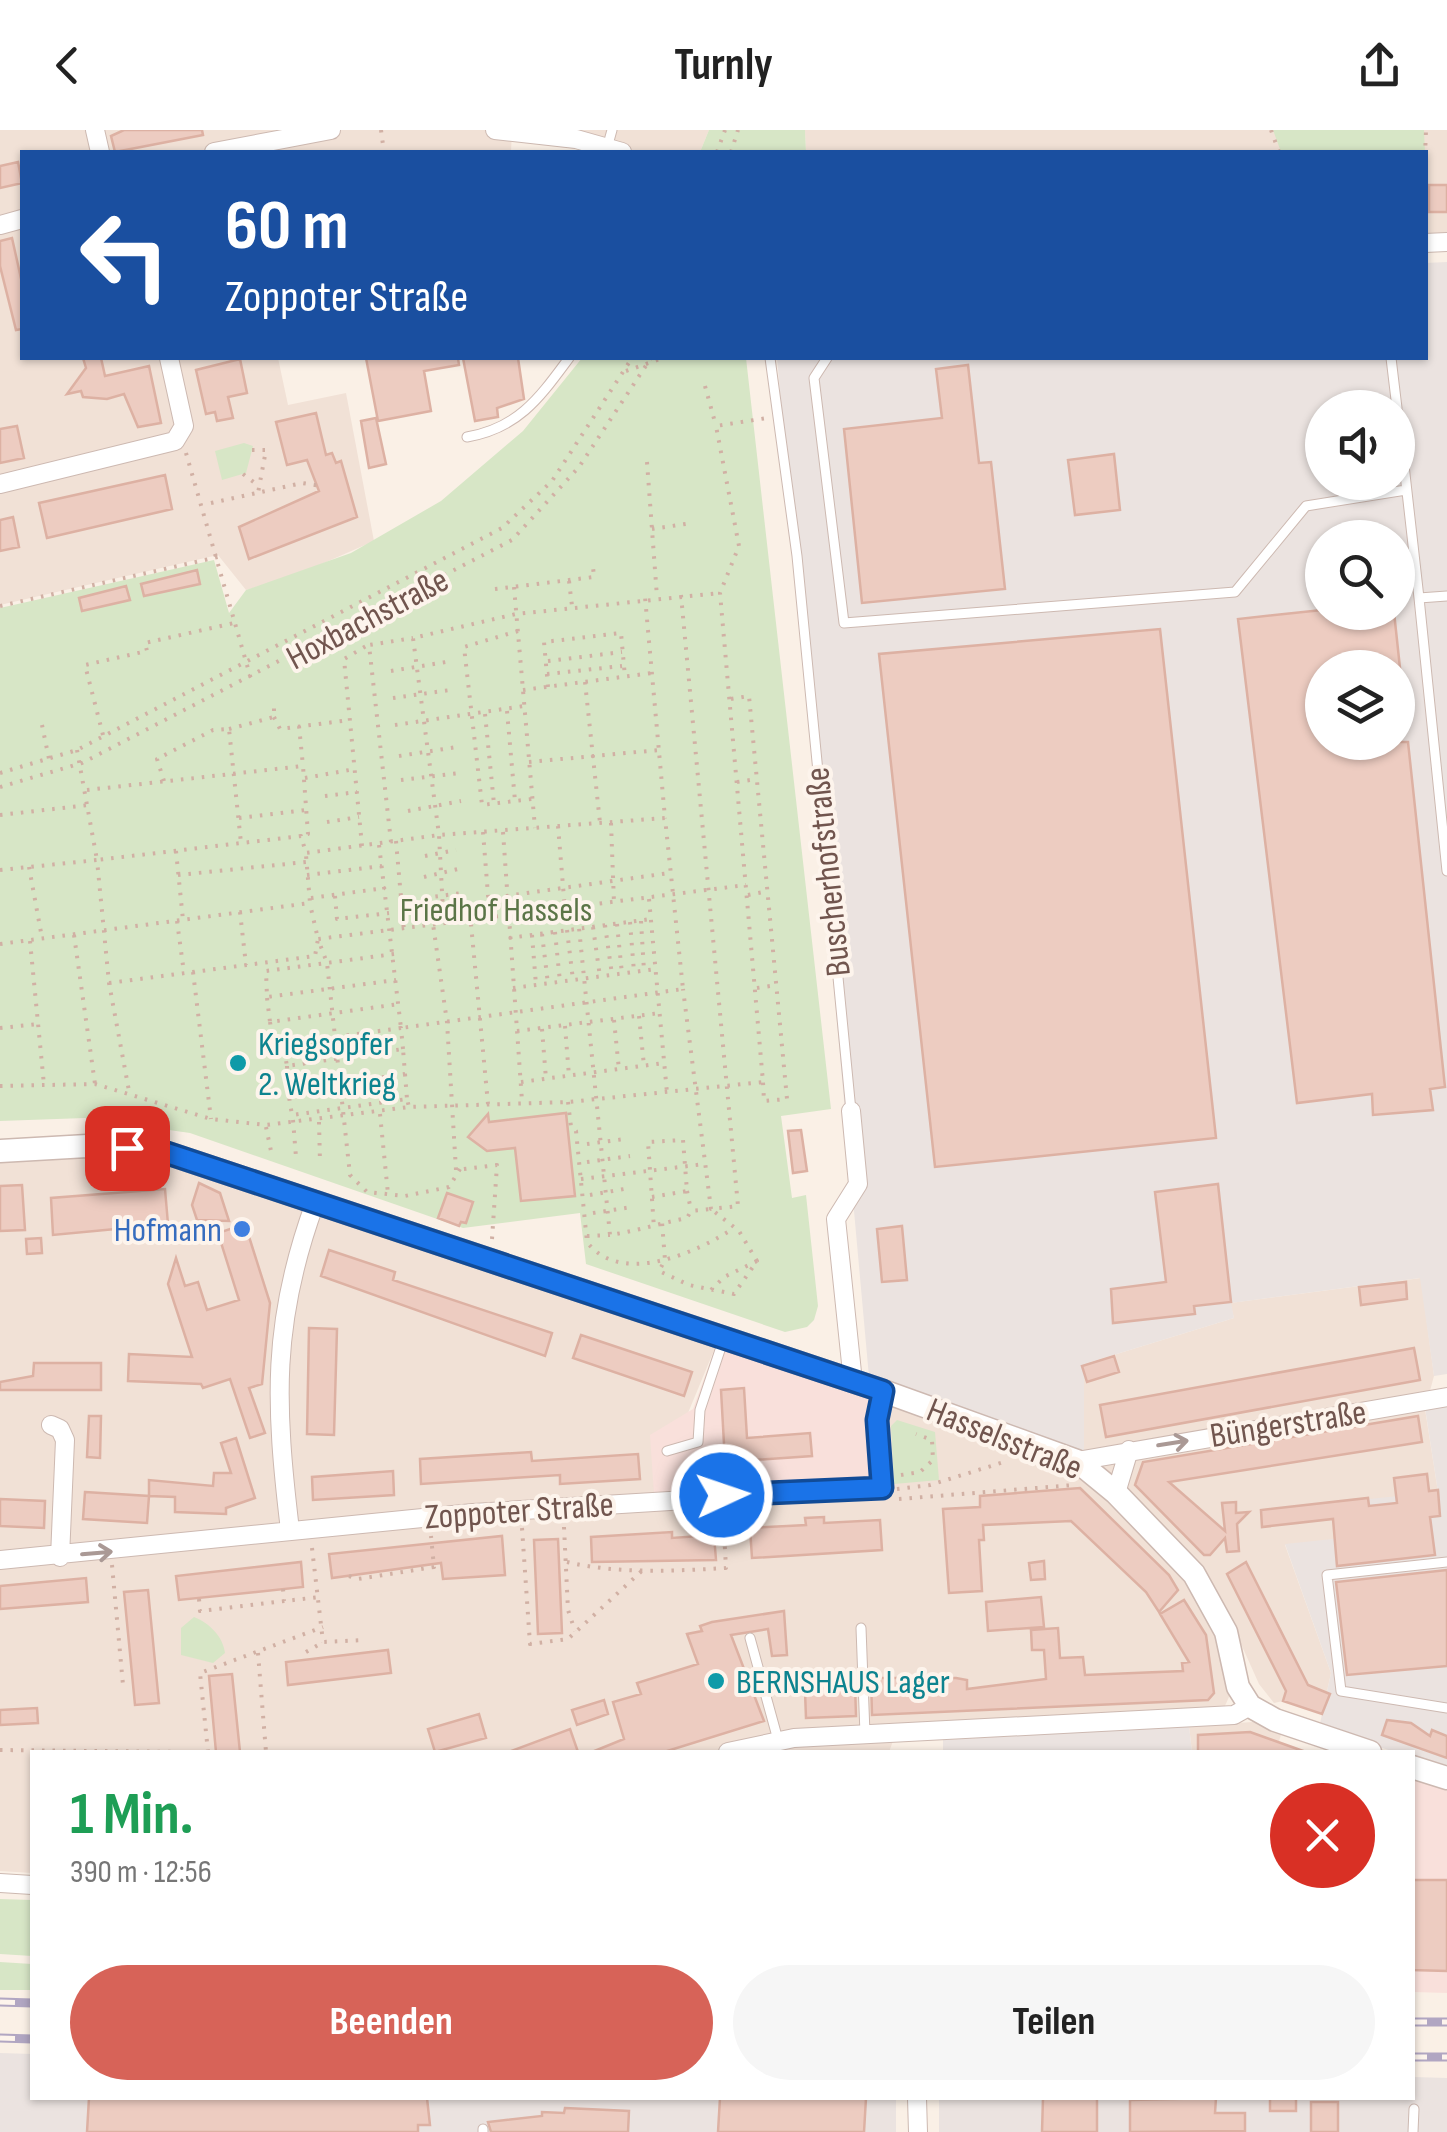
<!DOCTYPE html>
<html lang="de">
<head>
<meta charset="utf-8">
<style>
  body { margin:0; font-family:"Sofia Sans Condensed",sans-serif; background:#f6f6f6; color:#222; height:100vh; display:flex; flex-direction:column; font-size:38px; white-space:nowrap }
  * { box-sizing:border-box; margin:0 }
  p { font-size:32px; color:#767676 }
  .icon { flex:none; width:55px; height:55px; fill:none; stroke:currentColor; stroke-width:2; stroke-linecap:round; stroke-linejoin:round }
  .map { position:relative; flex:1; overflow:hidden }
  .details { position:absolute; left:30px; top:1620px; width:1385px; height:350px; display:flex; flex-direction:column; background:#fff; border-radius:0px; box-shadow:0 2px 8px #0004 }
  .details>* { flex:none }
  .banner { position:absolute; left:20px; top:20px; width:1408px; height:210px; border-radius:0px; box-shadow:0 2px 8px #0004; background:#1a4fa0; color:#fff; overflow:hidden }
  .buttons { position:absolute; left:1305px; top:260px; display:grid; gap:20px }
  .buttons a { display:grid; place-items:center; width:110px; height:110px; border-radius:50%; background:#fff; box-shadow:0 2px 8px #0004; font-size:50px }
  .pin { position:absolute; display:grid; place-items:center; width:85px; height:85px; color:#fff; margin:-42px; border-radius:20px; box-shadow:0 5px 15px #0006 }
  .me { position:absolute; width:110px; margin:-55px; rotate:87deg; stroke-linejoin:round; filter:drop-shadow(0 0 8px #0008) }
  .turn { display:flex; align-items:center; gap:35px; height:210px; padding:0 40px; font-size:45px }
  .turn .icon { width:130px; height:130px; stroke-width:2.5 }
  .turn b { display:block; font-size:70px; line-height:85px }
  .round { display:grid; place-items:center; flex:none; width:105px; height:105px; border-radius:52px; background:#f6f6f6 }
  .headline { display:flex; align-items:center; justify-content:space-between; height:170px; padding:0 40px }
  h1 { font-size:60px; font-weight:700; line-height:75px; color:#1e9e55 }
  .cta { display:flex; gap:20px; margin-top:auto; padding:20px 40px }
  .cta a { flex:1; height:115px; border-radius:60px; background:#d76358; color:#fff; font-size:40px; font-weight:700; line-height:115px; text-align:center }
  .cta a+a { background:#f6f6f6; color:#222 }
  header { display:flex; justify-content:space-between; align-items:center; height:130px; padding:0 40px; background:#fff; font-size:45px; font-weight:700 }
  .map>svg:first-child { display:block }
  .residential { fill:#f1e1d6 }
  .commercial { fill:#f9e0db }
  .industrial { fill:#ebe3e0; fill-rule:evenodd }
  .green { fill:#d7e6c6 }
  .building { fill:#edccc1; stroke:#ddb1a3; stroke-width:2.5 }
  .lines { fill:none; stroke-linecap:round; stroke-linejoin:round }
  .service-casing { stroke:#cdb9b1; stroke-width:11 }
  .minor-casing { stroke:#cdb9b1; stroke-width:20 }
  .tertiary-casing { stroke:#cdb9b1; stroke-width:25 }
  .path { stroke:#d1b0a4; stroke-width:4; stroke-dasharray:2.5 8; stroke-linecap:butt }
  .service { stroke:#fff; stroke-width:9 }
  .minor { stroke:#fff; stroke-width:18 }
  .tertiary { stroke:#fff; stroke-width:22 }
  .rail-casing { stroke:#b1a6c2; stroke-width:9 }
  .rail { stroke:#fdf4ec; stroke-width:5; stroke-dasharray:15; stroke-linecap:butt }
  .oneway { stroke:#aa9995 }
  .route-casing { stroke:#114b97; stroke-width:25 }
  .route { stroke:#1a73e8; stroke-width:18 }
  .culture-dot { fill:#0f9aa8; stroke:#fdf4ec; stroke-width:4 }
  .shop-dot { fill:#3f7fe0; stroke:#fdf4ec; stroke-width:4 }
  .labels { text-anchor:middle; stroke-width:8; stroke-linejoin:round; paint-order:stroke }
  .street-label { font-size:35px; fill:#71554e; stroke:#fdf4ec }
  .park-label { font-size:35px; fill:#5b7547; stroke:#fdf4ec }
  .culture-label { font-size:35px; fill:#0d838f; stroke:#fdf4ec; text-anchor:start }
  .shop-label { font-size:35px; fill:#366cbe; stroke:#fdf4ec; text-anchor:end }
</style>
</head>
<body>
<header><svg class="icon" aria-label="back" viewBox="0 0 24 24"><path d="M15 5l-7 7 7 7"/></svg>Turnly<svg class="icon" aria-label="share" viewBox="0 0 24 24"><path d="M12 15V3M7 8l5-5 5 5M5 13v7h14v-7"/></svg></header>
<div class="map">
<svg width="1447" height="2002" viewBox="0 0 1447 2002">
  <rect width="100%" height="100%" fill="#faf0e6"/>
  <path class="residential" d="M0,0H512L511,22H22V228H278L288,275L346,263L374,411L299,444L246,460L218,425L0,475Z
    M519,0H709L700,22H628Z
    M805,0H1447V107H1425V22H806Z
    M132,1021L717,1213L654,1365L883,1270L1071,1335L1190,1446L1221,1503L1233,1558L1224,1578L897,1600L889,1622H32V1743L0,1741V1026Z
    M1421,1148L1434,1246L1425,1279L1438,1362L1372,1405L1285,1415L1331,1543L1322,1584L1283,1571L1274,1573L1259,1554L1233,1496L1084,1325V1234L1234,1188L1230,1173Z
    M1253,1592L1282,1601L1276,1622H1192L1189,1596Z"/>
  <path class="commercial" d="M717,1213L871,1266L876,1352L654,1365L650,1305L693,1279Z
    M1412,1642L1447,1653V1863L1413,1862Z"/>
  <path class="industrial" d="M1447,132V1244L1434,1246L1420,1148L1231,1173L1234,1188L1084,1234V1325L869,1247L777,228H1425V133ZM1322,278H1398V352H1322ZM1322,408H1398V482H1322ZM1322,538H1398V612H1322Z
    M1447,1275V1639L1413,1628L1412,1622H1395L1319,1598L1331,1543L1285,1414L1371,1405L1369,1369L1438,1362L1425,1278Z
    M1189,1596L1192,1622H943V1610Z
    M0,1923L32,1924V1968H896V2002H0Z
    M1413,1947L1447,1948V2002H939V1968H1412Z"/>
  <path class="green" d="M709,0H805L806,22H700Z
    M1273,0H1424L1425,23L1281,22Z
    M582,228H746L831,979L781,986L792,1068L806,1065L818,1176L814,1190L807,1197L785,1202L586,1134L580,1083L463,1098L190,1003L85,988L0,991V478L214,430L229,483L246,460L351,423L441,371L523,301Z
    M244,313L253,316L246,343L222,350L215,321Z
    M897,1290L935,1302L939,1350L894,1354L891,1296Z
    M194,1487C209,1493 223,1506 225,1523L213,1533L181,1525V1498Z
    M0,1769L32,1770V1826L0,1824Z
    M0,1832L32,1834V1860H0Z"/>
  <path class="building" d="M124,0H202L203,5L115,22L111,6Z
    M18,32L22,53L0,58V36Z
    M1429,55H1447V82H1429Z
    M12,108L22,153V199L16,200L0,136V111Z
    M83,228H101L105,246L149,236L161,293L138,297L124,264L107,269L83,267L81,261L67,264L86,238Z
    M366,228H458L459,235L424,241L431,281L378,291Z
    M463,228H518L524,269L497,278L498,287L475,291Z
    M240,229L247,263L228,267L233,288L217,291L215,282L206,284L196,240Z
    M968,235L979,333L991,332L1005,459L862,473L844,299L942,288L936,239Z
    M316,283L326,325L332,323L336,333L341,331L357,387L249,429L239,397L319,361L307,330L287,335L276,292Z
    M376,288L386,334L369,338L361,291Z
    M17,296L24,328L0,333V299Z
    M1114,324L1120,380L1075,385L1068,330Z
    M165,345L172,379L47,408L39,373Z
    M13,387L19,417L0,421V390Z
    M197,440L200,454L144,466L141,454Z
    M126,456L130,470L82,481L79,468Z
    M1322,480L1394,482L1400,538H1322V612H1408L1445,957L1430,959L1433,980L1373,985L1372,964L1297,973L1238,489Z
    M1160,499L1216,1008L935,1037L879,524Z
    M566,983L575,1066L521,1071L515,1018L487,1021L468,1007L488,984L489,992Z
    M801,1000L807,1041L793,1043L788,1001Z
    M199,1053L220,1063L229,1091L197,1090L192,1075Z
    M1218,1054L1231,1172L1194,1176L1195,1184L1113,1193L1111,1159L1166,1152L1155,1062Z
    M22,1055L25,1100L0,1101V1056Z
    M165,1059L168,1094L53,1105L51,1068Z
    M447,1063L473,1072L466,1093L461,1092L459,1096L438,1088Z
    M245,1094L270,1173L262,1254L249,1258L265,1303L250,1308L230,1249L203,1258L201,1254L128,1251L129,1224L192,1227L168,1154L176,1128L185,1156L198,1152L207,1180L239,1170L218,1103Z
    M902,1096L907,1150L882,1152L877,1099Z
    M41,1108L42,1123L27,1124L26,1109Z
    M329,1120L395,1142L393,1150L552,1203L545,1226L321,1146Z
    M1406,1152L1407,1169L1361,1175L1359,1157Z
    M309,1198L337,1199L334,1305L307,1304Z
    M581,1205L692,1242L684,1266L573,1228Z
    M1414,1218L1420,1250L1106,1307L1100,1275Z
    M1114,1226L1119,1242L1087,1252L1082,1236Z
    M34,1233H101V1260H0V1252L33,1246Z
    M744,1258L747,1308L810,1303L812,1326L725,1332L721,1260Z
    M89,1286H101L100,1328L87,1327Z
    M1418,1286L1422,1312L1169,1352L1225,1401L1222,1373L1236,1372V1383L1249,1382L1237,1394L1239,1421L1227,1422L1225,1408L1210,1425H1204L1135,1355L1143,1332Z
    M236,1308L255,1368L226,1378V1384L175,1382V1367L149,1366V1350L213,1356L214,1343H231L221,1313Z
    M531,1322L532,1331L638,1324L640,1349L560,1354V1345L421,1354L420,1329Z
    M393,1341L394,1365L313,1370L312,1347Z
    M1427,1344L1429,1361L1438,1360L1440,1386L1430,1387L1435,1425L1337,1436L1333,1389L1262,1397L1261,1380L1368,1368L1369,1376L1397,1373L1394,1348Z
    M1080,1358L1169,1445L1178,1460L1159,1482L1146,1462L1071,1391L983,1395L984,1410H979L982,1461L949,1463L943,1379L980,1377V1366Z
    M85,1362L149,1366L147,1393L83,1389Z
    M0,1369L45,1371L44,1398L0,1396Z
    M824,1387V1393L880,1390L882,1420L752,1428L750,1398L806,1395L805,1388Z
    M672,1402V1408L714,1405L716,1430L592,1432L591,1407Z
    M502,1406L505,1445L443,1449L441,1433L332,1448L329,1424Z
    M558,1409L562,1503L538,1504L534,1410Z
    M1044,1431L1045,1449L1031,1450L1029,1433Z
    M301,1432L303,1457L179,1470L176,1446Z
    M1246,1432L1308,1555L1330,1564L1322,1584L1283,1571L1286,1561L1227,1444Z
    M1447,1440V1536L1347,1545L1336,1452Z
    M86,1448L88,1472L0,1479V1456Z
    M148,1460L159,1573L135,1575L124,1462Z
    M1041,1467L1044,1497L988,1501L986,1472Z
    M1184,1470L1206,1505L1214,1563L1208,1570L872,1585L871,1548H956L967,1550V1559L1046,1549L1044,1520H1032L1031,1500L1058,1498L1060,1528L1083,1527L1085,1545L1183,1541L1182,1533L1189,1532L1160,1484Z
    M784,1481L787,1525L772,1526L768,1499L731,1505L764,1591L664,1622H592L624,1609L613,1572L641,1564L637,1553L698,1534L687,1504L702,1501L700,1496L712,1492Z
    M388,1520L391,1543L288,1555L286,1532Z
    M232,1544L240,1622H216L209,1546Z
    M855,1554L856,1586L806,1588L805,1561Z
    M604,1570L608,1584L577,1595L572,1580Z
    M37,1578L38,1593L0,1595V1580Z
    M479,1584L486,1608L435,1622L428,1599Z
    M1387,1590L1411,1593L1430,1606L1432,1600L1447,1606V1628L1382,1605Z
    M570,1599L578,1622H511V1621Z
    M1250,1602L1303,1621V1622H1198V1605Z
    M1412,1750H1447V1841L1412,1840Z
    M89,1968H427L430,1995H418V2002H87Z
    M720,1968H866L864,2002H718Z
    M1043,1968H1097V2002H1042Z
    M1216,1968L1215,1983H1245V2001L1130,2002V1970Z
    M1270,1968H1296V1981H1270Z
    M1311,1972H1338V2002H1311Z
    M565,1978L629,1981L628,2002H491L488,1992L542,1986V1982L564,1983Z"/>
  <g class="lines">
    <defs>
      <path id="service" d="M607,18L612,0
        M770,228L797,426L851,981
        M827,228L814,248L844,493L1235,462L1306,376L1406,360
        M1391,228L1397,278
        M1398,282L1419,468L1447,466
        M467,307C519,298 540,267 569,228
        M1419,468L1447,741
        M667,1321L698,1312L700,1280L723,1211
        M1447,1432L1327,1445L1341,1561L1447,1578
        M861,1498L865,1604
        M750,1508L778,1610
        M483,1999V2002
        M1413,2002L1414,1979"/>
      <path id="minor" d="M95,0L100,22
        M495,0L576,9L622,22
        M214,22L331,0
        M0,95L22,89
        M1425,113L1447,112
        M0,354L175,311L184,296L169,228
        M851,981L858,1054L836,1089L853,1252
        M51,1295L60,1299L65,1310L60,1427
        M1077,1331L1447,1267
        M1116,1363L1129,1320
        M290,1400C275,1275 271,1193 315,1073
        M0,1430L473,1383L883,1358L877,1290L883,1261
        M728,1622L794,1608L1234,1585L1250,1576
        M0,1753L32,1755
        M917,1968L918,2002"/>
      <path id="tertiary" d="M0,1021L87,1016L167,1023L883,1261L1077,1331L1116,1363L1194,1444L1226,1502L1238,1557L1250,1576L1275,1590L1370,1622
        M1412,1637L1447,1648"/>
    </defs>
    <use href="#service" class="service-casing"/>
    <use href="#minor" class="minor-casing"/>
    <use href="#tertiary" class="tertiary-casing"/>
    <path class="path" d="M381,0L384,22
      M1271,0L1279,22
      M717,22L725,0
      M731,22L738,0
      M1425,26L1426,0
      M626,241L663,228
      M705,256L716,296
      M252,320H266L258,363
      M186,323L251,549
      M647,332L657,467
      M243,344L259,356
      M211,373L302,353L321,356
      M652,399L692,393
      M569,451L572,476
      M514,457L535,698
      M495,459L594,447L593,437
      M681,465L738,1076L711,1079L683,859
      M0,476L218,427
      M518,501L464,517L482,675L532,669
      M548,531L622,522
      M391,541L446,532
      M547,544L622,536
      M585,552L600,693
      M548,557L544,512L621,503L625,547
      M523,560L652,543
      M393,568L450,560
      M731,569L749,566L787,969L764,971L763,952
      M507,581L515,671
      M485,584L494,674
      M274,587L280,599L350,590
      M42,595L49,629
      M395,595L524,576
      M299,596L303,636
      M229,599L274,587V576
      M103,605L85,535L147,521L145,513L234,493
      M77,620L97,730L301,706L306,723L439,705L665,688L645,467
      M399,626L457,617
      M529,632L659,620
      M0,643L77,620L502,398L552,351L632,228
      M305,648L355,639
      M401,650L460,643
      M164,651L157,629L213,600L229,599L241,713
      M737,652L757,649
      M0,657L82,633L512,410L579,337L651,228
      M87,660L303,636L308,704L301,706
      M325,666L357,662
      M408,681L461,671
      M0,685L89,675
      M239,688L306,680
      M327,692L359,687
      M611,693L614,773
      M558,696L565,780
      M483,702L490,790
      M503,702L522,971
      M396,711L404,801
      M391,712L369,515L413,508
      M379,715L401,898L683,859L665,688
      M362,716L344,529L368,515
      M176,721L183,790
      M425,726L456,720
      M29,737L42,808
      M0,740L97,730L109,853L129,961
      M178,745L306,732
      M307,745L382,736
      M424,747L458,739
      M748,765L768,761
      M335,766L337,789L389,783
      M506,766L669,743
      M311,768L385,758
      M425,768L462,763
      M649,769L667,963
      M577,778L610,1105C637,1101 661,1093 687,1088L691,1081L711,1079L739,1101L757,1131L734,1164L689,1155L659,1141L665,1130L662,1092
      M240,782L246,835
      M177,791L184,843
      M641,791L644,841
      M630,792L634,842
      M471,794L488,974
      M617,794L622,844
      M605,795L612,845
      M593,797L600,847
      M567,800L573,850
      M555,802L560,852
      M542,804L548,854
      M74,805L95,954
      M532,805L536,855
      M509,808L651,789
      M30,811L44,955
      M0,814L310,773L306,725
      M394,824L266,841L267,867L396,850
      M193,842L211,989
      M109,853L315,826L318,809L310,774
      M513,858L656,839
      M757,858L777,855
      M267,868L270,892L399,874
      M639,886L644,936
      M614,890L619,940
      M270,892L273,911L283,914
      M565,896L569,946
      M0,898L39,894
      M542,899L546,949
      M517,901L660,883
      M403,919L401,898L283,914L287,936L403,919L405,944L288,961L292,985L407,969L409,977
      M287,936L288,961
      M405,944L407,969
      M521,952L664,933
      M0,956L95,954L211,989L266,995L409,977L568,972L763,952L720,463L739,416L716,296L767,288
      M568,972L571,997L576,1001L587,1112C621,1157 698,1122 734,1098
      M380,984L388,1064
      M293,990L296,1027
      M319,992L320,1032
      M266,997L271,1021
      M587,1014L625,1009
      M587,1032L630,1026
      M460,1039L449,1057L405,1066L367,1062L350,1045L327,833L318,809L746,755
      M581,1049L705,1034
      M687,1061L691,1080
      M590,1065L630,1058
      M652,1067L687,1061L683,1010L648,1012L654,1098
      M593,1083L632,1077
      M587,1106L610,1105
      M492,1109L497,1035L456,1040L447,892L433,794L443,781L439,705L413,508L516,484L720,463
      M711,1160L724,1147L757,1131
      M901,1345L920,1342L933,1330L932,1310L916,1304
      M897,1359L930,1355L1004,1332
      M899,1369L1074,1355
      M564,1397L568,1480L575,1501
      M522,1398L530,1514L568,1509L646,1437
      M312,1418L323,1512
      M567,1432C617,1444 675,1441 726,1438L723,1384
      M112,1435L123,1555
      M349,1446L358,1449L434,1437L431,1406
      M283,1459L284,1471
      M199,1469L200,1481L319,1467
      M306,1522L323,1512L364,1510
      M258,1523L266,1622
      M0,1620L188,1622
      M208,1622L200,1543L323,1497"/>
    <use href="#service" class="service"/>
    <use href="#minor" class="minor"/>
    <use href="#tertiary" class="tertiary"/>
    <defs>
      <path id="rail" d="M0,1872L32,1873
        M1412,1892H1447
        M0,1908L32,1909
        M1412,1927H1447"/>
    </defs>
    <use href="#rail" class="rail-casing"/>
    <use href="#rail" class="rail"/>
  </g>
  <defs><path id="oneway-shaft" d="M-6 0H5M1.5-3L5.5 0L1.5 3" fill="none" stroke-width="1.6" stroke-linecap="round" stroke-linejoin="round" transform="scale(2.5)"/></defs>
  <g class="oneway">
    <use href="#oneway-shaft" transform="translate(1173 1313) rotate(-9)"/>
    <use href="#oneway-shaft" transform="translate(97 1423) rotate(-5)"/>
  </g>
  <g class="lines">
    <defs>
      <path id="route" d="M127,1018L167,1023L883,1261L877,1290L882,1358L722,1365"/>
    </defs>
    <use href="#route" class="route-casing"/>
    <use href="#route" class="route"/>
  </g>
  <g class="culture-dot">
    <circle cx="238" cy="933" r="10"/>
    <circle cx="716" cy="1551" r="10"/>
  </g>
  <circle class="shop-dot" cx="242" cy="1099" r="10"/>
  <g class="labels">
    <g class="street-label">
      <text transform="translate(367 488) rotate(-28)" y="12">Hoxbachstraße</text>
      <text transform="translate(827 742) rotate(-96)" y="12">Buscherhofstraße</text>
      <text transform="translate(1288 1293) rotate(-9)" y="12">Büngerstraße</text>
      <text transform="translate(1005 1308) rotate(22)" y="12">Hasselsstraße</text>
      <text transform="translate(519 1380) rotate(-4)" y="12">Zoppoter Straße</text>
    </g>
    <g class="park-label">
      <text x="496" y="791">Friedhof Hassels</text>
    </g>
    <g class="culture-label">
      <text x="258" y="925">Kriegsopfer<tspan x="258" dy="40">2. Weltkrieg</tspan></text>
      <text x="736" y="1563">BERNSHAUS Lager</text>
    </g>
    <g class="shop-label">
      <text x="222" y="1111">Hofmann</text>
    </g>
  </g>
</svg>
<div class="buttons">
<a><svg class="icon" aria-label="sound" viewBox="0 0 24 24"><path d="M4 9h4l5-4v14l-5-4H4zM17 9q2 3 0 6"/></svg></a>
<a><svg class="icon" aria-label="search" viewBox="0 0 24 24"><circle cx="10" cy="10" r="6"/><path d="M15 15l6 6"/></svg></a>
<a><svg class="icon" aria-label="layers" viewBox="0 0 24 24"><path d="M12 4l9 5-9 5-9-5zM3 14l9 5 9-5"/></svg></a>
</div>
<div class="pin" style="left:127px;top:1018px;background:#d93025"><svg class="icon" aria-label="arrive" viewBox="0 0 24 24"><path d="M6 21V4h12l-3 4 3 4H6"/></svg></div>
<svg class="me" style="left:722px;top:1365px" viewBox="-20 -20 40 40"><circle r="17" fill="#1a73e8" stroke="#fff" stroke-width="3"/><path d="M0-11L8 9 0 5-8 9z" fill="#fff"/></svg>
<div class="banner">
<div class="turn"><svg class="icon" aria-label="left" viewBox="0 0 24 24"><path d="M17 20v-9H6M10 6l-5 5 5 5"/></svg><div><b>60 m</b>Zoppoter Straße</div></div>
</div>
<section class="details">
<div class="headline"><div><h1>1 Min.</h1><p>390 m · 12:56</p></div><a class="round" style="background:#d93025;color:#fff"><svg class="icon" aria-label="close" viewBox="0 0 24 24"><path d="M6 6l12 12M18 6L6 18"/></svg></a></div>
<div class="cta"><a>Beenden</a><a>Teilen</a></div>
</section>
</div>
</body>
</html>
